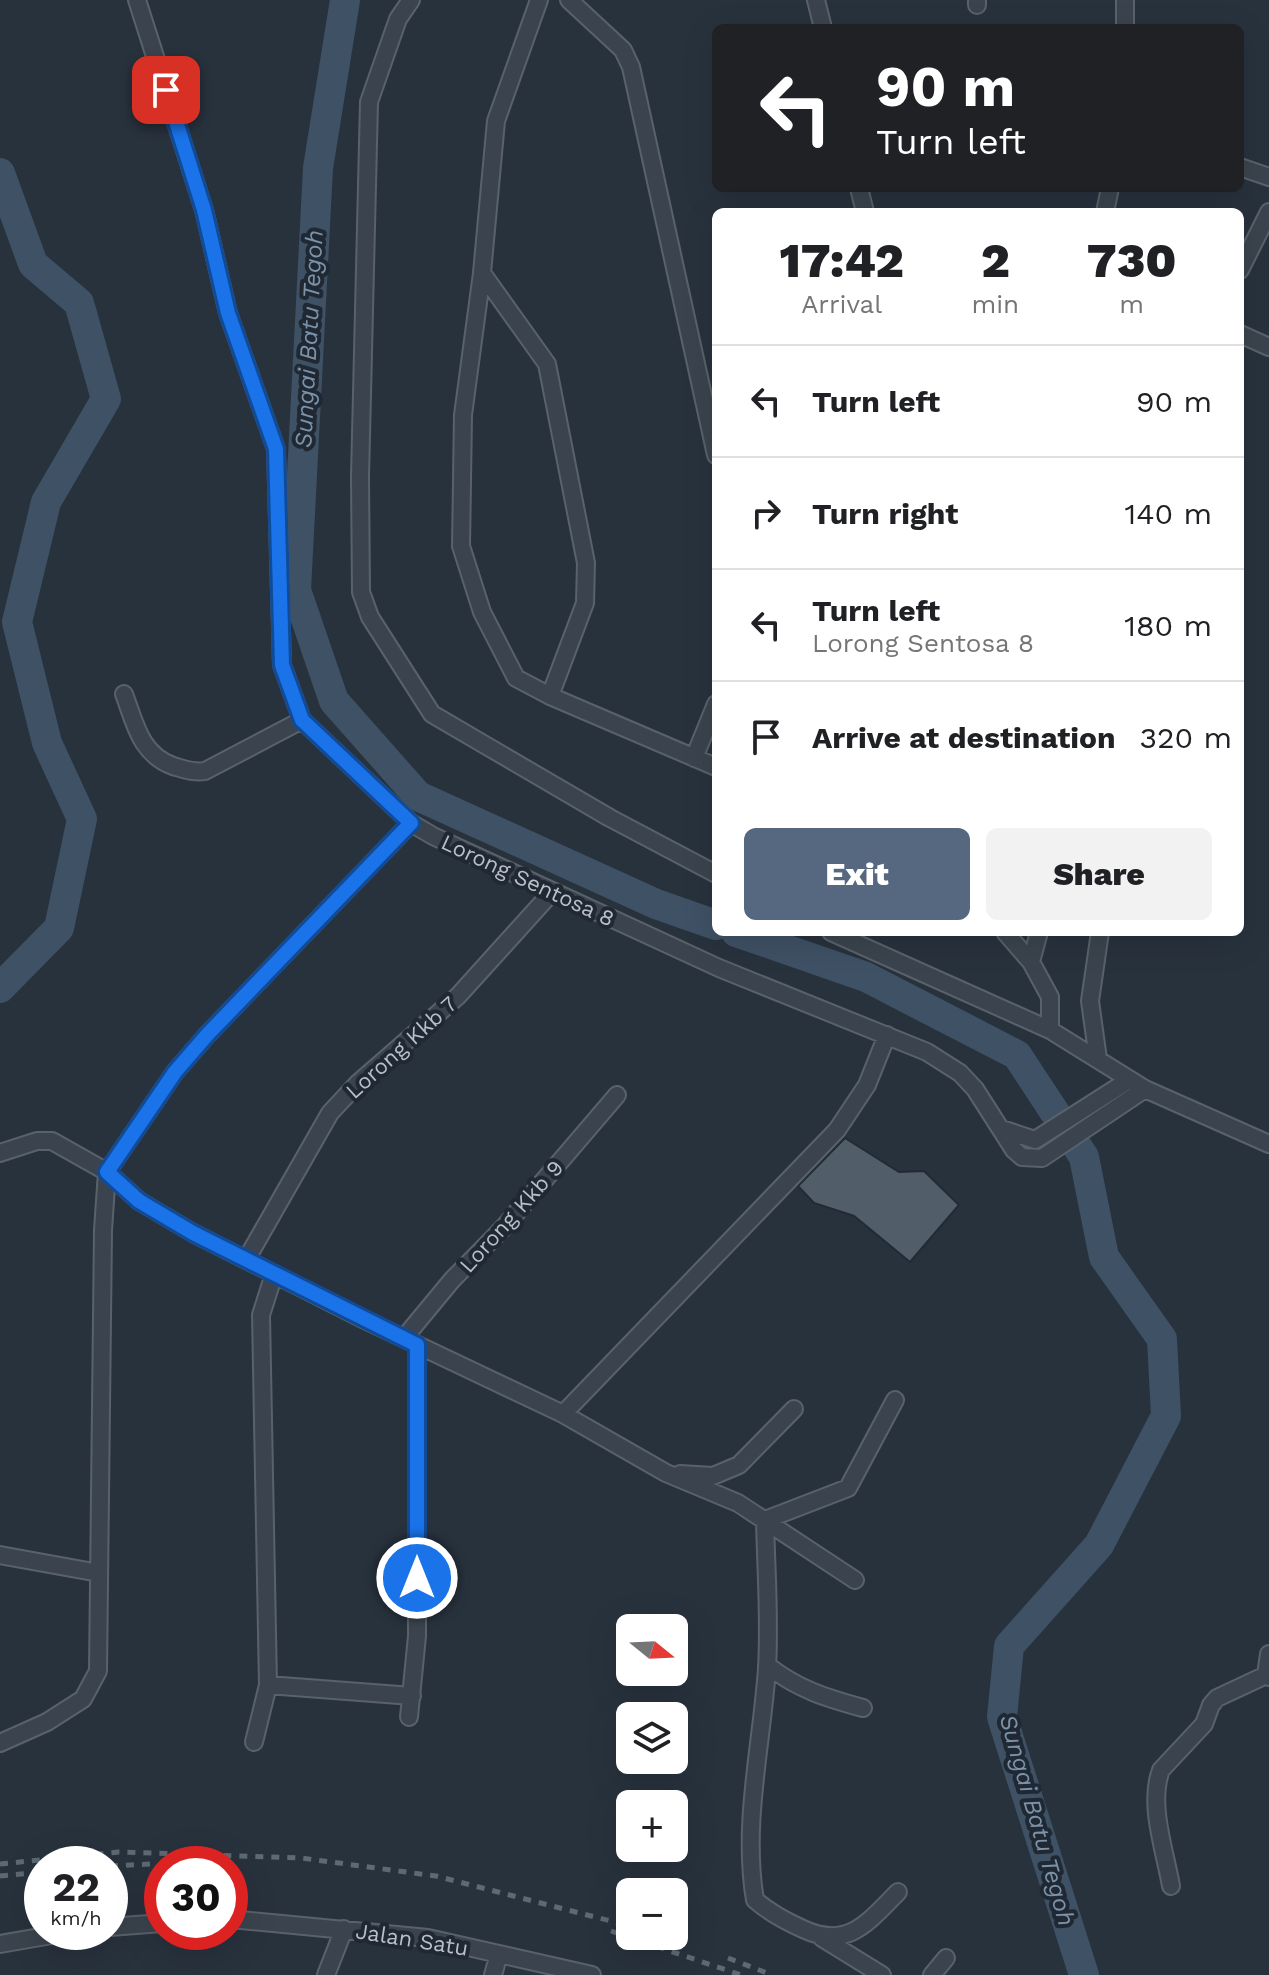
<!DOCTYPE html>
<html lang="en">
<head>
<meta charset="utf-8">
<style>
  body { margin:0; font-family:"Work Sans",sans-serif; background:#f2f2f2; color:#202124; height:100vh; display:flex; flex-direction:column; font-size:30px; white-space:nowrap }
  * { box-sizing:border-box; margin:0 }
  p { font-size:26px; color:#757577 }
  .icon { flex:none; width:44px; height:44px; fill:none; stroke:currentColor; stroke-width:2; stroke-linecap:round; stroke-linejoin:round }
  .map { position:relative; flex:1; overflow:hidden }
  .panel { position:absolute; left:712px; top:208px; width:532px; height:728px; display:flex; flex-direction:column; background:#fff; border-radius:12px; box-shadow:0 8px 32px #0002 }
  .panel>* { flex:none }
  .banner { position:absolute; left:712px; top:24px; width:532px; height:168px; border-radius:12px; box-shadow:0 8px 32px #0002; background:#202124; color:#fff; overflow:hidden }
  .needle { width:52px; rotate:108deg }
  .fabs { position:absolute; left:616px; top:1614px; display:grid; gap:16px }
  .fabs a { display:grid; place-items:center; width:72px; height:72px; border-radius:12px; background:#fff; box-shadow:0 8px 32px #0002; font-size:40px }
  .speed { position:absolute; left:24px; top:1846px; display:flex; gap:16px; font-size:40px; font-weight:700; text-align:center }
  .speed>* { display:grid; place-content:center; width:104px; height:104px; border-radius:50%; background:#fff; box-shadow:0 8px 32px #0002; line-height:1 }
  .speed small { font-size:20px; font-weight:400 }
  .speed .limit { border:12px solid #d22; background:#fff; color:#111 }
  .pin { position:absolute; display:grid; place-items:center; width:68px; height:68px; color:#fff; margin:-34px; border-radius:16px; box-shadow:0 4px 12px #0006 }
  .me { position:absolute; width:88px; margin:-44px; rotate:0deg; stroke-linejoin:round; filter:drop-shadow(0 0 6px #0008) }
  .turn { display:flex; align-items:center; gap:28px; height:168px; padding:0 32px; font-size:36px }
  .turn .icon { width:104px; height:104px; stroke-width:2.5 }
  .turn b { display:block; font-size:56px; line-height:68px }
  .eta { display:flex; justify-content:space-evenly; align-items:center; height:136px; text-align:center }
  .eta b { font-size:48px; font-weight:800; line-height:56px }
  .action { display:flex; gap:16px; margin-top:auto; padding:16px 32px }
  .action a { flex:1; height:92px; border-radius:12px; background:#56687f; color:#fff; font-size:32px; font-weight:800; line-height:92px; text-align:center }
  .action a+a { background:#f2f2f2; color:#202124 }
  ul { padding:0; list-style:none }
  li { display:flex; align-items:center; gap:24px; height:112px; padding:0 32px; border-top:2px solid #e0e0e0 }
  li div { flex:1 }
  li b { display:block; font-size:30px }
  li em { font-style:normal }
  .map>svg:first-child { display:block }
  .lines { fill:none; stroke-linecap:round; stroke-linejoin:round }
  .river { stroke:#3f5165; stroke-width:30 }
  .building { fill:#515d68; stroke:#222b35; stroke-width:2 }
  .minor-casing { stroke:#59626b; stroke-width:20 }
  .minor { stroke:#3b444e; stroke-width:16 }
  .rail { stroke:#5e6974; stroke-width:5; stroke-dasharray:8 8; stroke-linecap:butt }
  .route-casing { stroke:#114b97; stroke-width:20 }
  .route { stroke:#1a73e8; stroke-width:14 }
  .labels { text-anchor:middle; stroke-width:8; stroke-linejoin:round; paint-order:stroke }
  .street-label { font-size:22px; fill:#b8bfc8; stroke:#202933 }
  .water-label { font-size:24px; font-style:italic; fill:#7b92a9; stroke:#202933 }
</style>
</head>
<body>
<div class="map">
<svg width="1269" height="1975" viewBox="0 0 1269 1975">
  <rect width="100%" height="100%" fill="#28323d"/>
  <g class="lines">
    <path class="river" d="M345,0L318,168L296,590L334,701L418,796L656,904L716,925
      M0,173L33,264L79,303L106,399L46,502L17,622L47,743L82,819L59,928L0,988
      M736,932L866,977L1017,1055L1084,1157L1104,1257L1162,1339L1166,1416L1099,1545L1009,1646L1002,1717L1084,1975"/>
  </g>
  <path class="building" d="M845,1138L899,1172L924,1171L959,1205L910,1262L854,1216L814,1203L798,1186Z"/>
  <g class="lines">
    <defs>
      <path id="minor" d="M137,0L204,210L228,313L276,449L282,665L302,720L411,823L433,836L719,968L927,1052L960,1073L975,1089L1014,1150L1022,1157L1042,1158L1145,1089
        M411,0L398,19L369,102L360,477L361,592L370,617L432,714L610,818L716,874
        M539,0L496,121L482,273L463,415L461,546L482,612L516,678L550,696L716,767
        M569,0L623,50L631,67L716,455
        M816,0L823,28
        M977,0V5
        M1125,28V0
        M1240,167L1269,177
        M859,188L865,212
        M1105,212L1110,188
        M1240,270L1269,212
        M482,273L547,364L586,563L585,603L550,696
        M1240,334L1269,347
        M124,694C135,723 140,754 173,766C184,769 193,773 205,771L302,720
        M694,758L716,704
        M831,932L1050,1030L1145,1089L1269,1144
        M1005,932L1031,962L1050,997V1030
        M1031,962L1039,932
        M1098,1059L1090,1001L1100,932
        M1002,1129L1035,1140L1129,1080
        M0,1153L37,1141H52L107,1172L139,1201L193,1233L365,1320L563,1414L666,1473L738,1503L855,1580
        M246,1260L330,1113L358,1083L458,996L553,891
        M404,1338L452,1280L505,1226L617,1095
        M895,1400L848,1488L765,1520C766,1569 770,1619 767,1668C762,1744 742,1824 755,1900C770,1913 785,1921 803,1929C848,1950 868,1922 898,1892
        M563,1414L837,1130L867,1085L887,1035
        M680,1474L713,1476L739,1465L794,1409
        M0,1555L99,1573
        M1269,1654L1266,1675L1269,1677
        M767,1665C797,1689 826,1698 863,1708
        M268,1685L412,1696
        M409,1717L417,1636V1345
        M254,1742L268,1685L261,1315L274,1274
        M0,1743L47,1722L83,1699L98,1671L103,1230L107,1172L175,1072L207,1035L411,823
        M1171,1886C1165,1851 1148,1804 1161,1770L1204,1724L1211,1705L1217,1698L1266,1675
        M230,1919L428,1938L592,1975
        M110,1927L162,1923
        M822,1938L882,1975
        M0,1944L69,1932
        M326,1975L344,1929
        M493,1975L499,1954
        M932,1975L946,1958"/>
    </defs>
    <use href="#minor" class="minor-casing"/>
    <use href="#minor" class="minor"/>
    <path class="rail" d="M0,1864L119,1852L301,1858L436,1876L630,1926
      M110,1866L150,1864
      M0,1876L42,1872
      M611,1931L741,1975
      M728,1958L772,1975"/>
  </g>
  <g class="lines">
    <defs>
      <path id="route" d="M166,90L204,210L228,313L276,449L282,665L302,720L411,823L207,1035L175,1072L107,1172L139,1201L193,1233L417,1345V1578"/>
    </defs>
    <use href="#route" class="route-casing"/>
    <use href="#route" class="route"/>
  </g>
  <g class="labels">
    <g class="street-label">
      <text transform="translate(528 880) rotate(25)" y="8">Lorong Sentosa 8</text>
      <text transform="translate(401 1047) rotate(-42)" y="8">Lorong Kkb 7</text>
      <text transform="translate(511 1216) rotate(-48)" y="8">Lorong Kkb 9</text>
      <text transform="translate(412 1939) rotate(9)" y="8">Jalan Satu</text>
    </g>
    <g class="water-label">
      <text transform="translate(309 339) rotate(-87)" y="8">Sungai Batu Tegoh</text>
      <text transform="translate(1037 1820) rotate(74)" y="8">Sungai Batu Tegoh</text>
    </g>
  </g>
</svg>
<div class="fabs">
<a><svg class="needle" viewBox="-14 -14 28 28"><path d="M0-13l5 13h-10z" fill="#e53935"/><path d="M0 13l5-13h-10z" fill="#757577"/></svg></a>
<a><svg class="icon" aria-label="layers" viewBox="0 0 24 24"><path d="M12 4l9 5-9 5-9-5zM3 14l9 5 9-5"/></svg></a>
<a>+</a>
<a>−</a>
</div>
<div class="speed"><div>22<small>km/h</small></div><div class="limit">30</div></div>
<div class="pin" style="left:166px;top:90px;background:#d93025"><svg class="icon" aria-label="arrive" viewBox="0 0 24 24"><path d="M6 21V4h12l-3 4 3 4H6"/></svg></div>
<svg class="me" style="left:417px;top:1578px" viewBox="-20 -20 40 40"><circle r="17" fill="#1a73e8" stroke="#fff" stroke-width="3"/><path d="M0-11L8 9 0 5-8 9z" fill="#fff"/></svg>
<div class="banner">
<div class="turn"><svg class="icon" aria-label="left" viewBox="0 0 24 24"><path d="M17 20v-9H6M10 6l-5 5 5 5"/></svg><div><b>90 m</b>Turn left</div></div>
</div>
<section class="panel">
<div class="eta">
<div><b>17:42</b><p>Arrival</p></div>
<div><b>2</b><p>min</p></div>
<div><b>730</b><p>m</p></div>
</div>
<ul>
<li><svg class="icon" aria-label="left" viewBox="0 0 24 24"><path d="M17 20v-9H6M10 6l-5 5 5 5"/></svg><div><b>Turn left</b></div><em>90 m</em></li>
<li><svg class="icon" aria-label="right" viewBox="0 0 24 24"><path d="M7 20v-9h11M14 6l5 5-5 5"/></svg><div><b>Turn right</b></div><em>140 m</em></li>
<li><svg class="icon" aria-label="left" viewBox="0 0 24 24"><path d="M17 20v-9H6M10 6l-5 5 5 5"/></svg><div><b>Turn left</b><p>Lorong Sentosa 8</p></div><em>180 m</em></li>
<li><svg class="icon" aria-label="arrive" viewBox="0 0 24 24"><path d="M6 21V4h12l-3 4 3 4H6"/></svg><div><b>Arrive at destination</b></div><em>320 m</em></li>
</ul>
<div class="action"><a>Exit</a><a>Share</a></div>
</section>
</div>
</body>
</html>
